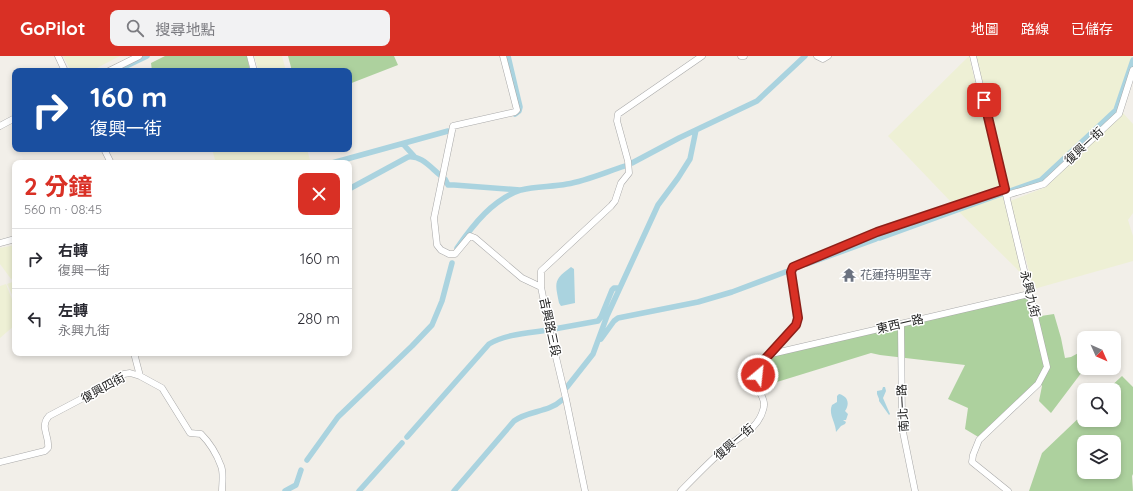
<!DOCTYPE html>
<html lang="zh-TW">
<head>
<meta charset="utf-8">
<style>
  body { margin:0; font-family:Quicksand,"Noto Sans TC",sans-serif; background:#f2f2f3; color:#2b2b33; height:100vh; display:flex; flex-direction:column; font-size:15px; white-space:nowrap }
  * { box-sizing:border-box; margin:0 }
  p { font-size:13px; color:#7c7c81 }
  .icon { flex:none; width:22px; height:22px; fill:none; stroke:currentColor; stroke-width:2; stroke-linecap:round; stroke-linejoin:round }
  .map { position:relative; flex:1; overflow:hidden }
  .sheet { position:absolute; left:12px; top:104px; width:340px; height:196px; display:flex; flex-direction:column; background:#fff; border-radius:8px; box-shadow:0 2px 6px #0003 }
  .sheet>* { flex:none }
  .guide { position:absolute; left:12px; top:12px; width:340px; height:84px; border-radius:8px; box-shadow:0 2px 6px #0003; background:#1a4fa0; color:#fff; overflow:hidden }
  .needle { width:26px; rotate:135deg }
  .fabs { position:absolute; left:1077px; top:275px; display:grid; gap:8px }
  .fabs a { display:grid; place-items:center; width:44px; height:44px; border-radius:8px; background:#fff; box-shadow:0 2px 6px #0003; font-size:20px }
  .pin { position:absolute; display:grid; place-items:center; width:34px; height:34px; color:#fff; margin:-17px; border-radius:8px; box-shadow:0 2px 6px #0006 }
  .me { position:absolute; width:44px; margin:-22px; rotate:28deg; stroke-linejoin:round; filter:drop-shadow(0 0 3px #0008) }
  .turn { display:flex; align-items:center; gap:14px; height:84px; padding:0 12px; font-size:18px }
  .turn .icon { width:52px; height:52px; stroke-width:2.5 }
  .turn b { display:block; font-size:28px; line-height:34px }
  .round { display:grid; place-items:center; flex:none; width:42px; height:42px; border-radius:8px; background:#f2f2f3 }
  .overview { display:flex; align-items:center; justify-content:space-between; height:68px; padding:0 12px }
  h1 { font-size:24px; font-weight:700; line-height:30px; color:#d93025 }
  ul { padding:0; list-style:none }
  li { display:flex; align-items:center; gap:12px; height:60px; padding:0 12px; border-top:1px solid #e1e1e2 }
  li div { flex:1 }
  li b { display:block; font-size:15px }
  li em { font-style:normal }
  header { display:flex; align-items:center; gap:24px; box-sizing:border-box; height:56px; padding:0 20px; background:#d93025; color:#fff }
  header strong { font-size:19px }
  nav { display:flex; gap:22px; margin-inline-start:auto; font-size:14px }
  .search { width:280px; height:36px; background:#f2f2f3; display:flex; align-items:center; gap:10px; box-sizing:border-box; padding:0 14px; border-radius:8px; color:#7c7c81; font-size:15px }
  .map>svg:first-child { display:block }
  .farmland { fill:#eef0d5 }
  .forest { fill:#add19e; fill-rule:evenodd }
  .water { fill:#aad3df }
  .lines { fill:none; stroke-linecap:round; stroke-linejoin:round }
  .canal { stroke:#aad3df; stroke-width:5.5 }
  .minor-casing { stroke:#a9a9a9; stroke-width:7 }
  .minor { stroke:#fff; stroke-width:6 }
  .route-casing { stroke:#8d1f18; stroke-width:10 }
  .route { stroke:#d93025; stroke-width:7 }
  .labels { text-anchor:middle; stroke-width:3; stroke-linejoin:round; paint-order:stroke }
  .street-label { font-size:12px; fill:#222; stroke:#fff }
  .worship-label { font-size:12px; fill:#5b616d; stroke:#fff; text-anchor:start }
</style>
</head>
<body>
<header>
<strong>GoPilot</strong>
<div class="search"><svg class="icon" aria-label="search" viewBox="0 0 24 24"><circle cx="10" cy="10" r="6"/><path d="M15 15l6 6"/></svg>搜尋地點</div>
<nav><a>地圖</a><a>路線</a><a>已儲存</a></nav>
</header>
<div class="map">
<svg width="1133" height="435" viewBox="0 0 1133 435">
  <rect width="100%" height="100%" fill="#f2efe9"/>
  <path class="farmland" d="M63,0H120L91,15H71Z
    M254,0H282L286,15H259Z
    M969,0L1000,129L951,146L888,80Z
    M975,0H1132L1116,54L1043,122L1009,133Z
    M1123,57L1133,68V157L1128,164L1133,180V205L1034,233L1010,145L1046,131Z
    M212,93H307L310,104L301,107H216Z
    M1001,134L1025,221L954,151Z
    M15,189V221L11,223L0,208V192Z
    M15,225V245L7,228Z
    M6,228L15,251V269L0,282V230Z"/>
  <path class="forest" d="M165,0H247L250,15H152L151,7Z
    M288,0H394L398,9L349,28V15H292Z
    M1027,241L1041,260L1054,258L1061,282L1065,302L1071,301L1082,295L1084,297L1085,312L1051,357L1039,345L1042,330L1040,327L980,382L965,373L968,352L948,343L965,309L880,299L871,297L764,330L761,316L778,296Z
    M1122,320L1133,331V418L1132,420L1133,435H1029L1042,397L1084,357V364H1114V334H1107ZM1084,386H1114V416H1084Z"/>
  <path class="water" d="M571,211L574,213L575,247L561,250L559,247C555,227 553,224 571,211Z
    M883,331H885L886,335L883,342L890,358L889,359L879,345V343L877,338V335L882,334Z
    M839,338C848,340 850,348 845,355L848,358L846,364H843L846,366L845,368L841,370L836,376C836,367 828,358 832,349L837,346V340Z"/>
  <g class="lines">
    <path class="canal" d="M508,0L520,51L519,55L515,58
      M116,15L147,0
      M403,88L414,100
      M332,107L448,75
      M632,107L679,82L757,45L805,0
      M445,123L448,129H454L520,134
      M349,133L408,101C421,99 431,112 440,119
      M1010,135L1041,124L1116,54L1133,4
      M880,182L1004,137
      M457,192C473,169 493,143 521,134C536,130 552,131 567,128C586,125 606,116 625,110
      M807,208L876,183
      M554,273L598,265L601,261L612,234L614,232H619
      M601,283L614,265L618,262L698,246L732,236L788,215
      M567,331L593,298L607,260L658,149L678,122L690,103L696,74
      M407,381L489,288C506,278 529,277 548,274
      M307,404L338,361L412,290L432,269L442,245L452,207
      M285,435L296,429L301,414
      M359,435L402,387
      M454,435L514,365C529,354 548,357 562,344"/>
    <defs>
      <path id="minor" d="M58,0L65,15
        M250,0L254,15
        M503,0L517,54L515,56L453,70L434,162L437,189L441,194L449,198H455L470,180L475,182L522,222L541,231L550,276L566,343L585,435
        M741,0H744
        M817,0L823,3L828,0
        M973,0L1047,311L1038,328L979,384L973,399L972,406L1008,435
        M109,15L139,0
        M0,70L15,62
        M104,93L111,107
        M1007,139L1044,128L1119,58L1133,14
        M0,187L15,183
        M541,231V215L611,150L615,145L621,127L629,117L628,105L617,65L618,58L702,0
        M901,268L902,371L915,435
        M134,297L140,320
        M771,298L1029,238
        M0,406L45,395L48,392C50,380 39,371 49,360L104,331L115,322L124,318L130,317L140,320L162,332L190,377L201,378C209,386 217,399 221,410C224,417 222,427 222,435
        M681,435C695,421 708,407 723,394C736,382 758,374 763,354C766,346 762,341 759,334C758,327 758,319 757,313L796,269L799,262L791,216L793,211L877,176L1005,133"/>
    </defs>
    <use href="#minor" class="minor-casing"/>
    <use href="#minor" class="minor"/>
  </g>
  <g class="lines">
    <defs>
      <path id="route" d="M758,319L757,312L796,269L798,262L791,216L793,211L877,176L1005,133L984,44"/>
    </defs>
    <use href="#route" class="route-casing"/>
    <use href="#route" class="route"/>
  </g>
  <defs>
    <symbol id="temple-bare" viewBox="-9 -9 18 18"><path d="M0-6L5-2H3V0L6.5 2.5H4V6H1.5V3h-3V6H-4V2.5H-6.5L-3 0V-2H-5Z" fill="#6b7280" stroke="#fff" stroke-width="2.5" paint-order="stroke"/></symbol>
  </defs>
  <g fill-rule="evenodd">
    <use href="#temple-bare" x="839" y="209" width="20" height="20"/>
  </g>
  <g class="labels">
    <g class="street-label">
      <text transform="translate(1084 90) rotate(-43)" y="4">復興一街</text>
      <text transform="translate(1030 238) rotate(76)" y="4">永興九街</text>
      <text transform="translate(900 268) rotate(-13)" y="4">東西一路</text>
      <text transform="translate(550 271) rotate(78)" y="4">吉興路三段</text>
      <text transform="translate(103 332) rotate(-29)" y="4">復興四街</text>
      <text transform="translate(903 352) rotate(-93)" y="4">南北一路</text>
      <text transform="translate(734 386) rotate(-41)" y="4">復興一街</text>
    </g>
    <g class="worship-label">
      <text x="860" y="223">花蓮持明聖寺</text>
    </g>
  </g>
</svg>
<div class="fabs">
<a><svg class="needle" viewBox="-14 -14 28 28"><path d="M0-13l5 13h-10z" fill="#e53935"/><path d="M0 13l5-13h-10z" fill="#7c7c81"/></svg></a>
<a><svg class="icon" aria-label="search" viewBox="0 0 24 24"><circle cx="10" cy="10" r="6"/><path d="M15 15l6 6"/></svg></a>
<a><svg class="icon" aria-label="layers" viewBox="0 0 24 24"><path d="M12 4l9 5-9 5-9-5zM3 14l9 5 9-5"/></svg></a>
</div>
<div class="pin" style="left:984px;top:44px;background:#d93025"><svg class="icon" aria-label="arrive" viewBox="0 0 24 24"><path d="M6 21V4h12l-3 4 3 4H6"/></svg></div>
<svg class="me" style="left:758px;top:319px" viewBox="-20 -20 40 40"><circle r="17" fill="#d93025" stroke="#fff" stroke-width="3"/><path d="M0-11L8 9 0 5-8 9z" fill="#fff"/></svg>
<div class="guide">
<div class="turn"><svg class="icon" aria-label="right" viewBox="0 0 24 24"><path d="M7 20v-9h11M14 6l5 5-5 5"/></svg><div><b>160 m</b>復興一街</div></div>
</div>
<section class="sheet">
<div class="overview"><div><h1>2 分鐘</h1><p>560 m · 08:45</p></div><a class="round" style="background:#d93025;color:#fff"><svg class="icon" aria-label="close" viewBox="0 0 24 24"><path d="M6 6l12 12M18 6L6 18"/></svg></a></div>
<ul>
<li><svg class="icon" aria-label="right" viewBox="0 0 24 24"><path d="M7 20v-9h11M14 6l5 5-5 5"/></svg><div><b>右轉</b><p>復興一街</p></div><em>160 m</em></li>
<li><svg class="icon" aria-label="left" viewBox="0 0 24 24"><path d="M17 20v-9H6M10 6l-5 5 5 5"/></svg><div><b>左轉</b><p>永興九街</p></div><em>280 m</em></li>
</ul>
</section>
</div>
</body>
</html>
